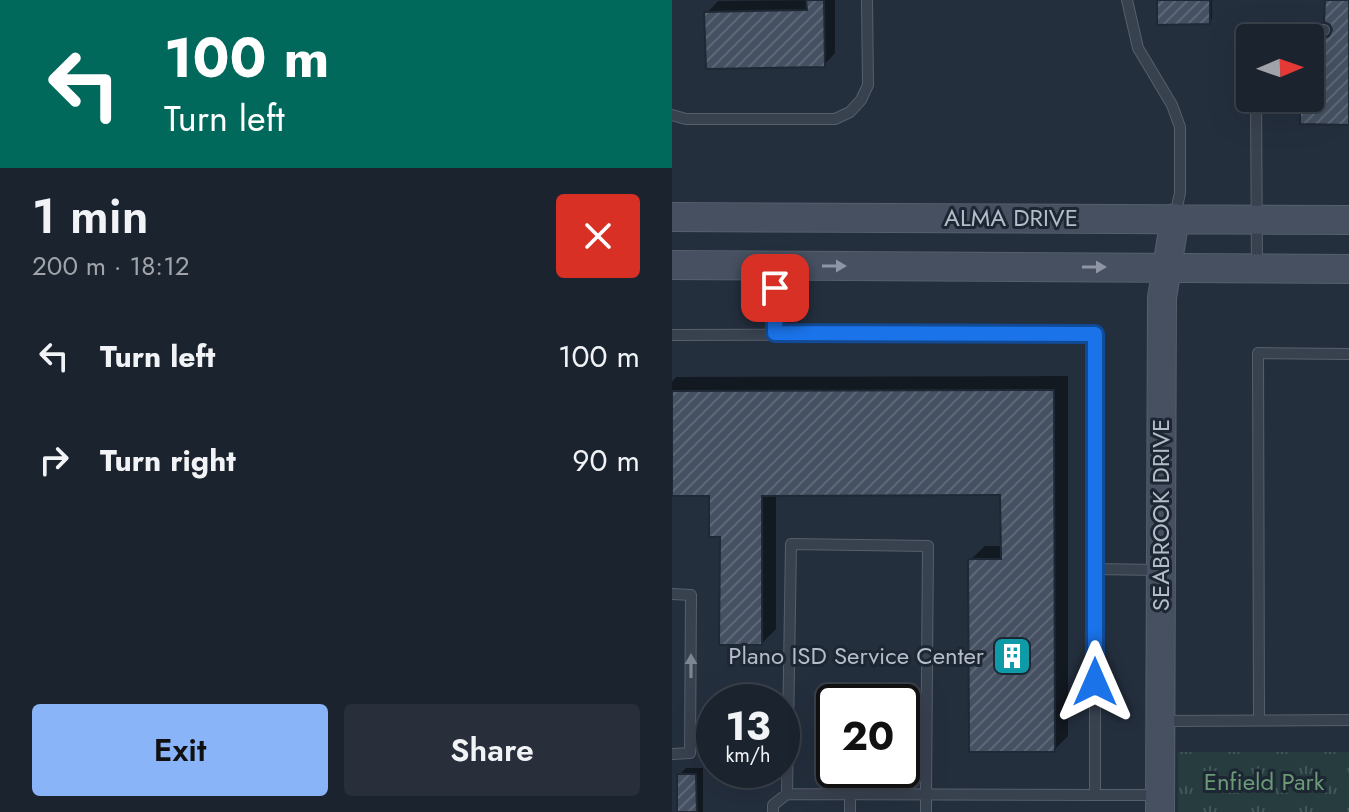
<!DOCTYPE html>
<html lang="en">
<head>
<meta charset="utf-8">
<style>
  body { margin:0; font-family:Jost,sans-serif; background:#282f3a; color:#f1f3f6; height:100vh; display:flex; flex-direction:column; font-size:30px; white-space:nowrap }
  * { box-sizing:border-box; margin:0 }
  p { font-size:26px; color:#a0a4aa }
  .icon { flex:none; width:44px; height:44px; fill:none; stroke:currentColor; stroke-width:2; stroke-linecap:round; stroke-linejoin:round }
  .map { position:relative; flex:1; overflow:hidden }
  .sheet { display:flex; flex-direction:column; background:#1b232e; width:672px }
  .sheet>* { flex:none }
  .hud { background:#00695c; color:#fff; overflow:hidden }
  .needle { width:52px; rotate:88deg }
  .fabs { position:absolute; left:564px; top:24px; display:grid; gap:16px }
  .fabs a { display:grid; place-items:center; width:88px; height:88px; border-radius:8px; background:#1b232e; box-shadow:0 8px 32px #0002,0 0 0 2px #39404a; font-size:40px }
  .speed { position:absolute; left:24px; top:684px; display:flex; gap:16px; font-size:40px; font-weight:700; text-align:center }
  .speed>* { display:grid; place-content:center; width:104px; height:104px; border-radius:50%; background:#1b232e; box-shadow:0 8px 32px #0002,0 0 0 2px #39404a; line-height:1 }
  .speed small { font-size:20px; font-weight:400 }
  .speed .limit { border:4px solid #111; border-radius:12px; background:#fff; color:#111 }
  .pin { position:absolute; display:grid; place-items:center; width:68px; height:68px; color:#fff; margin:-34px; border-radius:16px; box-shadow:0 4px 12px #0006 }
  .me { position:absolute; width:88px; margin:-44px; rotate:0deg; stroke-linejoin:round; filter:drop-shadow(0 0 6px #0008) }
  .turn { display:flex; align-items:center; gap:28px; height:168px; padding:0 32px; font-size:36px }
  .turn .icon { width:104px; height:104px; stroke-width:2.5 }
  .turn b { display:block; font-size:56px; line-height:68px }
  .round { display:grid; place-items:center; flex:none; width:84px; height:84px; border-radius:8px; background:#282f3a }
  .head { display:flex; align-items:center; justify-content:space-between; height:136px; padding:0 32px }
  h1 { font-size:48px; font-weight:600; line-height:60px }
  .action { display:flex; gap:16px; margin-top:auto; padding:16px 32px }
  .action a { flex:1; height:92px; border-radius:8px; background:#8ab4f8; color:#111; font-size:32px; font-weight:600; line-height:92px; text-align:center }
  .action a+a { background:#282f3a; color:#f1f3f6 }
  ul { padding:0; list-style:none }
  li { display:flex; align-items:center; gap:24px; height:104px; padding:0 32px }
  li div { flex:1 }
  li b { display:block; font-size:30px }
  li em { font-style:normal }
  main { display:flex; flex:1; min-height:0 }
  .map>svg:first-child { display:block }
  .park { fill:url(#park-tufts) }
  .shadow { fill:#0007 }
  .building { fill:url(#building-hatch); stroke:#1f2835; stroke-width:2 }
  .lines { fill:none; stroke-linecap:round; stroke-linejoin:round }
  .lane-casing { stroke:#565f6c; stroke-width:12 }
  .secondary-casing { stroke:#565f6c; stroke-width:30 }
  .lane { stroke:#38414e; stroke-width:10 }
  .secondary { stroke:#465061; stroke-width:28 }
  .oneway { fill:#8e96a5 }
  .oneway2 { fill:#7c8592 }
  .route-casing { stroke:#114b97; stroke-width:20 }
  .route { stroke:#1a73e8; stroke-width:14 }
  .labels { text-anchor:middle; stroke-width:6; stroke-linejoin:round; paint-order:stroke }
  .street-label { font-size:24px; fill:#b4bcc9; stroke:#1d2633 }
  .poi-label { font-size:24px; fill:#b4bcc9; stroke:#1d2633; text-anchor:end }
  .park-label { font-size:24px; fill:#6b9a76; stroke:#1d2633 }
</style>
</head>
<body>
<main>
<section class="sheet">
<div class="hud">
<div class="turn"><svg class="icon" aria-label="left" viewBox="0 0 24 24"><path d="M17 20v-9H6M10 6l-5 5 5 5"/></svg><div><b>100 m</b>Turn left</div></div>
</div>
<div class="head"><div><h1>1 min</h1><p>200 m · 18:12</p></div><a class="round" style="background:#d93025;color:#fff"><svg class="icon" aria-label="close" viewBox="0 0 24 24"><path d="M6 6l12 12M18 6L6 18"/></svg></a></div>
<ul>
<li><svg class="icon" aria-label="left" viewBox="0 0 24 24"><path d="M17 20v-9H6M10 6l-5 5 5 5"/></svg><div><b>Turn left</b></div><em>100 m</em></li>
<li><svg class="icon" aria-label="right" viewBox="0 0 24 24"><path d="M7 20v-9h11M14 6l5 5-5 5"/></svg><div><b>Turn right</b></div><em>90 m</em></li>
</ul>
<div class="action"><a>Exit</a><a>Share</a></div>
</section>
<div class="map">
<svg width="677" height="812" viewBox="0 0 677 812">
  <defs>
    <pattern id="park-tufts" width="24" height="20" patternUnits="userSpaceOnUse" patternTransform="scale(2)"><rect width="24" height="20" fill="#263c3f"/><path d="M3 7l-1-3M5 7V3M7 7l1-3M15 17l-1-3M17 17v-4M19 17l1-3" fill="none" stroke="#435659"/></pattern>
    <pattern id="building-hatch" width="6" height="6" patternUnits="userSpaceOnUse" patternTransform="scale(2)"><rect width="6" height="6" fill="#455162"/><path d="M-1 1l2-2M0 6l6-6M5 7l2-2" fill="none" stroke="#5d6877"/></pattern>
  </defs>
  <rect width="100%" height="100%" fill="#242f3e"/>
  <path class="park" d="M506,752H677V812H506Z"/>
  <path class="shadow" d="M163,0V53L152,65L35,13L46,1Z
    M487,0H540V19L537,22Z
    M655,0H677V123L630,98H638V64L645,57H654V39L662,31Z
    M396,376V736L382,750L298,560L313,546H331L330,493L104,494V629L90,643L50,535L39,494H0V382L4,377Z
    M14,768H31V812H7V775Z"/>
  <path class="building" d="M134,0H152L153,67L34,69L32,12L135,10Z
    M485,0H538V24L485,25Z
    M653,0H677V125L628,124V98H638V71H651L652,38L657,36L660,30L658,25L652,22Z
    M382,390L383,752H297L296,559H329L328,495L90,496V645H47L48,537H37V496H0V391Z
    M5,774H24L25,812H5Z"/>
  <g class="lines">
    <defs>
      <path id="lane" d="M455,0L466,48L500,105L508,127V193L503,216
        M584,38V33L652,30
        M584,98L585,266
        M0,115L14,119H163L178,112L189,100L196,85L195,0
        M103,267V333
        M0,335L423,334V795H486
        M423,569L485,570
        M0,594L19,595L18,753L0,754
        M587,720L586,353L677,354
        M491,721L677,720
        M101,812V805L115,794
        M178,812V795
        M254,812V794L256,546L119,544L115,794C218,795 320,794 423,795"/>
      <path id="secondary" d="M0,217L677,220
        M0,265L677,269
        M488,812L490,298L503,218"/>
    </defs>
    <use href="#lane" class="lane-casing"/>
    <use href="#secondary" class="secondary-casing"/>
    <use href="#lane" class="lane"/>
    <use href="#secondary" class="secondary"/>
  </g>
  <defs><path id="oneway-solid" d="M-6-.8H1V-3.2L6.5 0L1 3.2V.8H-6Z" transform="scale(2)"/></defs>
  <g class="oneway">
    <use href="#oneway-solid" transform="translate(162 266)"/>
    <use href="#oneway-solid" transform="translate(422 267)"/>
  </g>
  <use class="oneway2" href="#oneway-solid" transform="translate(19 666) rotate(-90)"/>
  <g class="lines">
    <defs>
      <path id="route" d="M103,288V333L423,334V682"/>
    </defs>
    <use href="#route" class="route-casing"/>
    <use href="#route" class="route"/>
  </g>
  <defs>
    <symbol id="building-square" viewBox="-11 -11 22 22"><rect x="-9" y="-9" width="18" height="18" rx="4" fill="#0f9aa8" stroke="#1d2633"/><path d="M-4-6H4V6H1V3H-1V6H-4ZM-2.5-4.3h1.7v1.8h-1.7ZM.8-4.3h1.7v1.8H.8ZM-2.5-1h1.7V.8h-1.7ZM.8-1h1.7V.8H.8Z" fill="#fff"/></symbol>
  </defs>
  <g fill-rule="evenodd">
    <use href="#building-square" x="318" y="634" width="44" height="44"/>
  </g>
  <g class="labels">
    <g class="street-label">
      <text x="339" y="226">ALMA DRIVE</text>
      <text transform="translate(489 515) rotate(-90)" y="8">SEABROOK DRIVE</text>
    </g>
    <g class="poi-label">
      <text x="312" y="664">Plano ISD Service Center</text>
    </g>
    <g class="park-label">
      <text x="592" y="790">Enfield Park</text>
    </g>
  </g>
</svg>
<div class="fabs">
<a><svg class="needle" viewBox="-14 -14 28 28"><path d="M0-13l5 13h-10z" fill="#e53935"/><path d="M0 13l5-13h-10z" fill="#a0a4aa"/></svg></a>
</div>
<div class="speed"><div>13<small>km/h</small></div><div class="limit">20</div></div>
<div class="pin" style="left:103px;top:288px;background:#d93025"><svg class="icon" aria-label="arrive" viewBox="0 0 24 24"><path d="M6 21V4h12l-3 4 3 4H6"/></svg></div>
<svg class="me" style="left:423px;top:682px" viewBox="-20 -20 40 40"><path d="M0-17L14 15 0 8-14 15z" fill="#1a73e8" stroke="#fff" stroke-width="4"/></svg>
</div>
</main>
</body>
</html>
